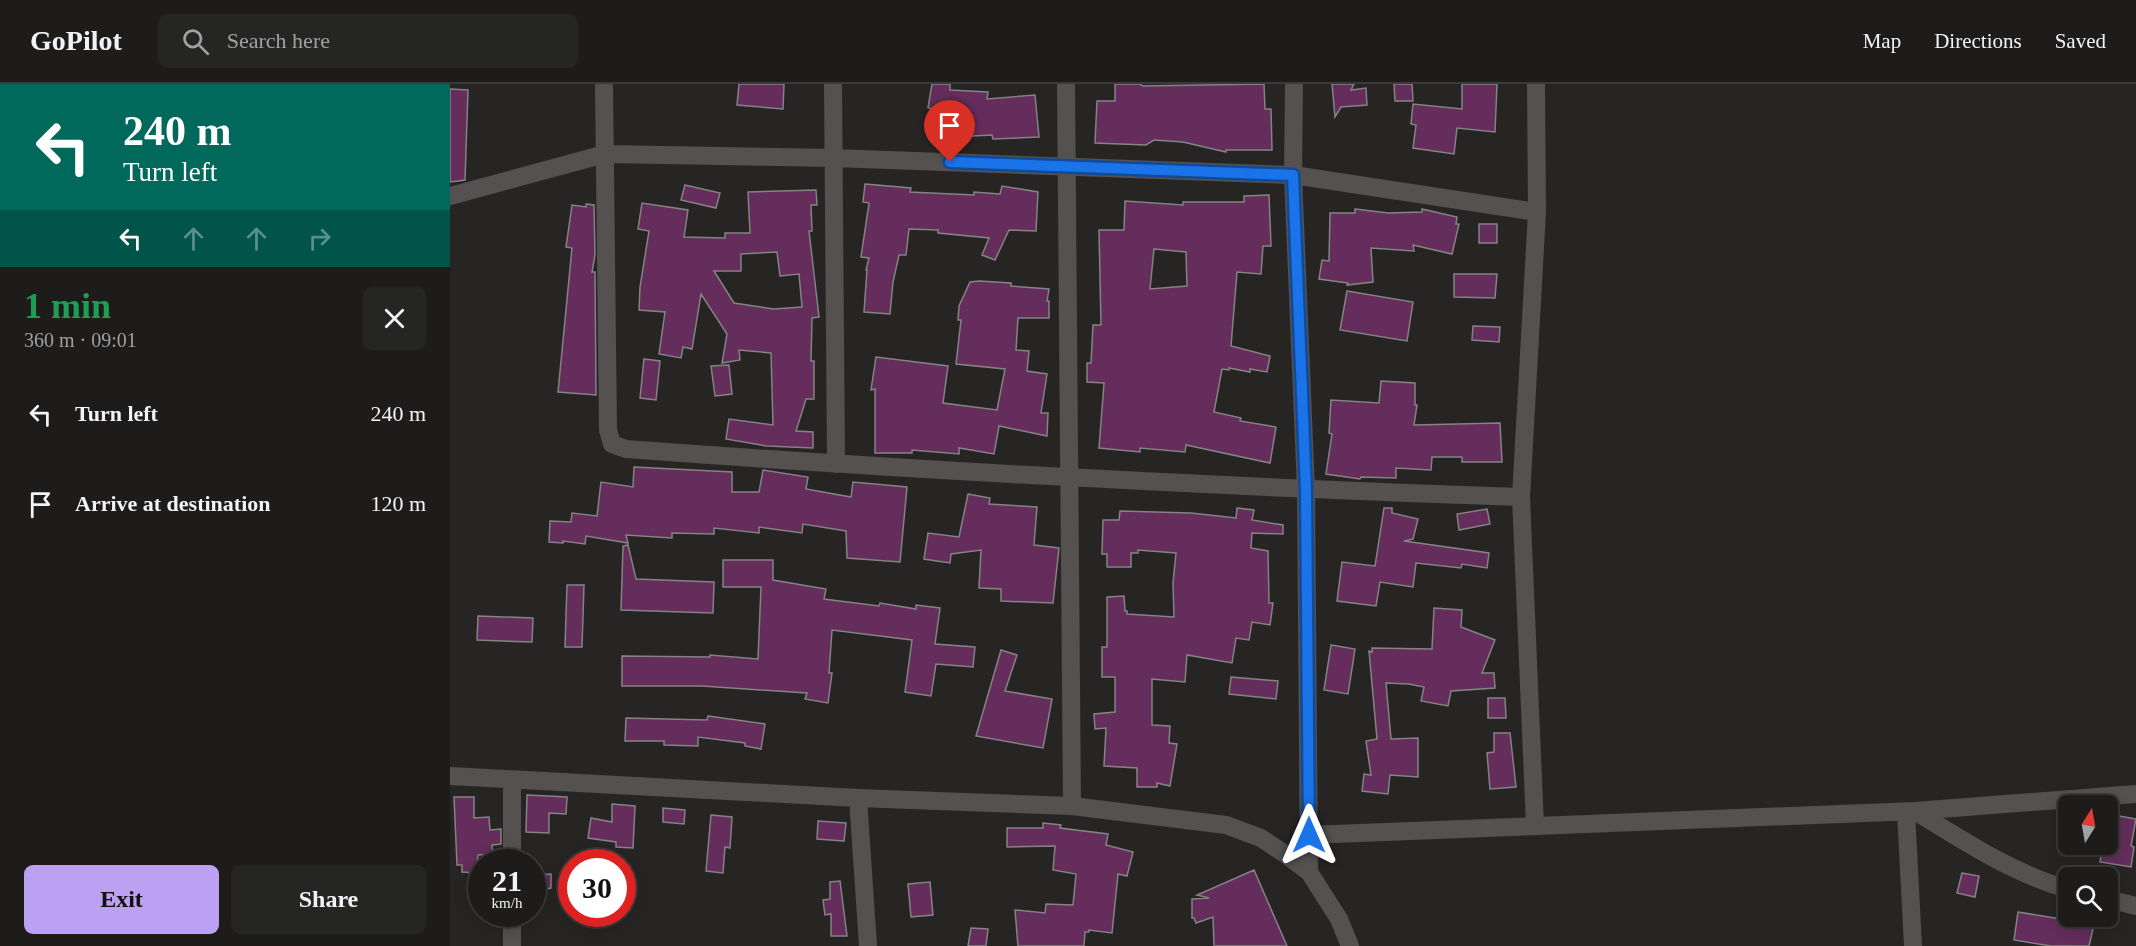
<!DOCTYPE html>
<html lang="en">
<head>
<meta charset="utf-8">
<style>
  body { margin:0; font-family:Georgia,serif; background:#252524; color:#f1f3f6; height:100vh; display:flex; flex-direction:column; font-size:22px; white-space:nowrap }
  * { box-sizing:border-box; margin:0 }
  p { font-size:20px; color:#a0a1a3 }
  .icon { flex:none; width:33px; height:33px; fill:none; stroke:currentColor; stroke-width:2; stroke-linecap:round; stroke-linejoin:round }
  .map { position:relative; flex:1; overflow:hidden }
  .details { display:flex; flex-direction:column; background:#1d1c1b; width:450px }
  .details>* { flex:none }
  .guide { background:#00695c; color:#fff; overflow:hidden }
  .needle { width:39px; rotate:11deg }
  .buttons { position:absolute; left:1608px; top:711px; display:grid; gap:12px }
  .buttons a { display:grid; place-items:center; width:60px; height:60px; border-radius:9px; background:#1d1c1b; box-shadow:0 3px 15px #0003,0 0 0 2px #3b3a3a; font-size:30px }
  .speed { position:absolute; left:18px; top:765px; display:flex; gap:12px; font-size:30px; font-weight:700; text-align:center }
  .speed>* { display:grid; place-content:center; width:78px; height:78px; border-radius:50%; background:#1d1c1b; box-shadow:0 3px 15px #0003,0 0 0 2px #3b3a3a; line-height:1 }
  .speed small { font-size:15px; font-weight:400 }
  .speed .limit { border:9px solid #d22; background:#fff; color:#111 }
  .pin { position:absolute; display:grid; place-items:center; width:51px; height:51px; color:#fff; margin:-62px -26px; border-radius:50% 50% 50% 0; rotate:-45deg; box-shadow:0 0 6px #0007 }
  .pin .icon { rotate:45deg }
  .me { position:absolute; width:66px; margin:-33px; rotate:0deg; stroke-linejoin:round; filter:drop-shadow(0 0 4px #0008) }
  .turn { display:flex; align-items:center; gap:21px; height:126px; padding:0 24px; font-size:27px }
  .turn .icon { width:78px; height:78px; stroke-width:2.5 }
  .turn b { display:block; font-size:42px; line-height:51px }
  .lanes { display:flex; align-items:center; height:57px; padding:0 24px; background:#0003; justify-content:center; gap:30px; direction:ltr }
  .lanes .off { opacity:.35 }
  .round { display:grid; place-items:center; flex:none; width:63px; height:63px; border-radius:9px; background:#252524 }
  .overview { display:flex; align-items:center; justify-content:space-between; height:102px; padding:0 24px }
  h1 { font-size:36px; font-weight:700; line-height:45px; color:#1e9e55 }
  .button { display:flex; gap:12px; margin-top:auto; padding:12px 24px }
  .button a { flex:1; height:69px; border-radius:9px; background:#bca0f2; color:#111; font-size:24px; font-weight:700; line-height:69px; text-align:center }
  .button a+a { background:#252524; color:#f1f3f6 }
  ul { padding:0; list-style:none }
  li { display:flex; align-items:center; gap:18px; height:90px; padding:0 24px }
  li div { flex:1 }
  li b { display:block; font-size:22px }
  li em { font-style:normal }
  header { display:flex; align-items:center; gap:36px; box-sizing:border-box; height:84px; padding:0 30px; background:#1d1c1b; border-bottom:2px solid #3b3a3a }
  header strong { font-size:28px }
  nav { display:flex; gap:33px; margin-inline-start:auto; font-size:21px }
  .search { width:420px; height:54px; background:#252524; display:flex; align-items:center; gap:15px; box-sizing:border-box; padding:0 21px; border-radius:9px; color:#a0a1a3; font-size:22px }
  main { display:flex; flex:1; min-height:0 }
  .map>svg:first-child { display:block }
  .building { fill:#642d5b; stroke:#858284; stroke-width:1.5; fill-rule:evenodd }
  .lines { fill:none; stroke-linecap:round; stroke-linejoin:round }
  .minor { stroke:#545150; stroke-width:18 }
  .route-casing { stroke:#114b97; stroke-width:15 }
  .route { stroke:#1a73e8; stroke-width:10 }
</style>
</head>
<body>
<header>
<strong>GoPilot</strong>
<div class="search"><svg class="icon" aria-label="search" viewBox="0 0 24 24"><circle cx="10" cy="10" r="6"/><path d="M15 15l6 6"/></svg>Search here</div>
<nav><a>Map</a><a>Directions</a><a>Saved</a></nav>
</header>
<main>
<section class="details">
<div class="guide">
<div class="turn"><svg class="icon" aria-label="left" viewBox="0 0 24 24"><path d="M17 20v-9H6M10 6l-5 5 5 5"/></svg><div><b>240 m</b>Turn left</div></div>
<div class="lanes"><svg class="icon" aria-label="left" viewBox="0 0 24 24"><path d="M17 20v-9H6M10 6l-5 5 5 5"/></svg><svg class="icon off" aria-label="ahead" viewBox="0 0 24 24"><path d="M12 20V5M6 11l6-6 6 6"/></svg><svg class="icon off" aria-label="ahead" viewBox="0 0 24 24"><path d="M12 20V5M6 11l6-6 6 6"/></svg><svg class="icon off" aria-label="right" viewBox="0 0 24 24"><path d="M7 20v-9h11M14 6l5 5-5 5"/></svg></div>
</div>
<div class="overview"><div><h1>1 min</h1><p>360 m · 09:01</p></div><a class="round"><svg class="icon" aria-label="close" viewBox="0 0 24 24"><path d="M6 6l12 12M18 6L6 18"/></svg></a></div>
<ul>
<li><svg class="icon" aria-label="left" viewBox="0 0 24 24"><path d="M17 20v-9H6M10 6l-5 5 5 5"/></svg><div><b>Turn left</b></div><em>240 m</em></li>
<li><svg class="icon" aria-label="arrive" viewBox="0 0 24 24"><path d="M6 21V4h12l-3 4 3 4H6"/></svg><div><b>Arrive at destination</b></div><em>120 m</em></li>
</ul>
<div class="button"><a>Exit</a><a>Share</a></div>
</section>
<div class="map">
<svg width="1686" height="862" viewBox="0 0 1686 862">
  <rect width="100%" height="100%" fill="#272524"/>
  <path class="building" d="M289,0H334L333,25L287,21Z
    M482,0H500V6L538,8L537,15L585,11L589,53L543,55L542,51L503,53L502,37H500L501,28L478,24Z
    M665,0H691L692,2L814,0L815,25H821L822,66H776V68L733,58L704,56L696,61L645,59L647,17H665Z
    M882,0H904L901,6L916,4L917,21L891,23L885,33Z
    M944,0H962L963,17H945Z
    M1012,0H1047L1045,48L1007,44L1004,70L963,64L966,41L961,40L963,20L1012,25Z
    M0,5L18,6L15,96L0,98Z
    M415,100L461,104L460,108L524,111V108L550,110L552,102L588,108L586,147L559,146L545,176L532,171L539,154L488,149V146L459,145L456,171H449L443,198L440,230L414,228L417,186H416L419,174L411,173L419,119L413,118Z
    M235,101L270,109L266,124L231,116Z
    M366,106L367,121H361L362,147H359L369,233L362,234L361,277H364V315H356L346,347L363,348V364L317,362L276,355L279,335L323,341L321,269L289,266L290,276L272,279L277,250L251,210L242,265L233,263L231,274L209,270L215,228L189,226L190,203L199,147L188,145L192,119L238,126L234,153L275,154V149H300L298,108ZM327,168L330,192L349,190L352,223L324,225L284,219L264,187H291V170Z
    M819,111L821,162H813L811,190L787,188L781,262L820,272L817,288L800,285V288L779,284V286L772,285L764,328L791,334L790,337L826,343L820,379L736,361L735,368L690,364V368L649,364L654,299L637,298V279H641L643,241H651L649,146H674L675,117L733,121V118H794V112ZM704,165L736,168L737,202L700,205Z
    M136,120L144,121L145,171L142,188H145L146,311L108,308L122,164L116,163L122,121L136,123Z
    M905,125L938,129L972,128V125L1007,133L1006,140H1009L1002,170L963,161L964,167L921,164L923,198L897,201L898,199L869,195L872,176L879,177L880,129H905Z
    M1029,140H1047V159H1029Z
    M1004,190H1047L1045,214L1004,213Z
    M529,197L561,199V202L599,205L597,217H599V234H568L566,266L579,267L577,287L597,290L591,329H598L597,352L549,342L544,370L509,364V370L462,366V369H425V305L421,306L426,273L498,282L493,319L547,326L555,285L506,280L511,236H508L509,222L520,198Z
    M897,207L963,218L957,257L890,246Z
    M1023,242L1050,243L1049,258L1022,256Z
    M194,275L210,277L206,316L190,314Z
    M279,281L282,310L265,312L261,282Z
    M931,297L965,299V321H967L964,341L1050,339L1052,378H1012V373H982L981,386L946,384V394L911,393L910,395L876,390L882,350L879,349L881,316L929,319Z
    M184,383L282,388V408H309L313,386L358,393L356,405L401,413L403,398L457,403L450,478L397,474L396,447L353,440L352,449L309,443V449L264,444V450L222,449V454L176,451L178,459L136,452L135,460L113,457V459L99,458L100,437L121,438L122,429L147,432L151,398L183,403Z
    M518,410L540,414L539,420L587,423L584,461L609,464L603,519L551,517V505L529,504L531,466L501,470L500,479L474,475L478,449L509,453Z
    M787,424L804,426L802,436L833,441V450L802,449L801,464L818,467L819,519H823L820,541L802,538L799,556L786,554L782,579L737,571L735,598L702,595V641L720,642L719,659L727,660L720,702L707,699V703H687V684L654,682L656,644L645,645L644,630L665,628V593H652V563H657V513L674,512L675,527H677V530L724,533L723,499L726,469L688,466V469H681V483H657V470H652L653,436H669L670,427L741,429L786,434Z
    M934,424H942V429L968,435L963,455L954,457L1039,469L1037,484L1012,480L1011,484L966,479L963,503L930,498L926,522L887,517L892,478L925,482Z
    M1037,425L1040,440L1009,446L1007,430Z
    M178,461L186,495L264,498L263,529L171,526L173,462Z
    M273,476H323V496L376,505L374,515L429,522L430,519L466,525V521L490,524L485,560L525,563L523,583L486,580L481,612L455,608L462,556L382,546L379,589H382L378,619L355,615L357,609L252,602H172V572L260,573V571L308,575L311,503H273Z
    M117,501H134L132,563H115Z
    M984,524L1012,526L1011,543L1045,556L1032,589H1044L1045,604L1001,607L998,622L971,617L974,603L959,600L936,599L941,655L968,654V693L940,691L938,710L912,707L914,690L921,691L916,657L927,655L919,567L922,568V564L982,565Z
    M28,532L83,534L82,558L27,556Z
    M881,561L905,565L898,610L874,606Z
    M551,566L567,571L555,607L602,615L593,664L526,652Z
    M781,593L828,597L826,615L779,610Z
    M1038,614H1055L1056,634H1038Z
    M258,632L315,640L311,665L295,662V659L248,653V662L214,661V657H175L176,634L257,636Z
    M1044,649H1060L1066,703L1040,705L1037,669L1044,668Z
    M77,711L117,713L116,730L99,729V749L76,748Z
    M4,713H24V734L39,733L40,746L51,745V760L42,761L43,770L28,771L26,789L12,788V781H7Z
    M162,720L185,722L183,764L166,763V758L138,754L141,734L162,738Z
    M213,724L235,726L234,740L213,738Z
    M261,731L282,733L280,764L275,763L273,789L256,787Z
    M1669,732L1686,735L1681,762L1684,763L1681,783L1650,778L1653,760H1658V758L1665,760Z
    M368,737L396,739L394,757L367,755Z
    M593,739L611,741L610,744L658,750L656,761L683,768L677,792L668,790L662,849L639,846V848H635L634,862H568L565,826L595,829L596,820L623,821L626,790L603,786L605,762L557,763V744H593Z
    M804,786L837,862H764L763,833L746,839L744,834H742V815L759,814L747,811Z
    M1512,789L1529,792L1525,813L1507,809Z
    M101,790V804L82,807V791Z
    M390,797L397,852H381V830L375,831L373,816L380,815V798Z
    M480,798L483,831L461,833L458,800Z
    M1568,828L1629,838L1630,832H1646L1639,862H1601L1564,856Z
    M521,844L538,845L536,862H518Z"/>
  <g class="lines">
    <path class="minor" d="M154,0L158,346L162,360L176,365C474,387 772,403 1071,413
      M383,0L386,380
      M616,0L622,722
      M844,0L843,91L856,406L859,788
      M0,112L155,70L384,74L843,91L1087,128
      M0,692L408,714L622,722L776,741L811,754L835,770L859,788L889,835L900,862
      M62,696V778
      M408,714L418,862
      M1465,727C1514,757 1563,790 1618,805
      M1456,728L1463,862
      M1085,742L1071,413L1087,128L1086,0
      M859,751L1465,727L1686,710
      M1658,815L1686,822
      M62,830V862"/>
  </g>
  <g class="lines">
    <defs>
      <path id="route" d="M500,78L843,91L856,406L859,751"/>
    </defs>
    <use href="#route" class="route-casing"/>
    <use href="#route" class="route"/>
  </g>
</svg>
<div class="buttons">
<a><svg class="needle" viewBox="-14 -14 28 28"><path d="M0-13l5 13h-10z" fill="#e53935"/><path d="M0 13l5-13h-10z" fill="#a0a1a3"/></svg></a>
<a><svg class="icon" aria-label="search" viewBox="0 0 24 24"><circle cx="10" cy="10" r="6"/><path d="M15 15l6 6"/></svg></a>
</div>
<div class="speed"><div>21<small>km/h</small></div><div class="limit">30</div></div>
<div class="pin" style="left:500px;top:78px;background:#d93025"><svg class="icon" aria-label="arrive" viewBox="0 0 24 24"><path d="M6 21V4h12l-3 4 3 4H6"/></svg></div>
<svg class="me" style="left:859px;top:751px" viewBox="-20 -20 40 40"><path d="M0-17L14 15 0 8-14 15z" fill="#1a73e8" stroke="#fff" stroke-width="4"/></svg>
</div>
</main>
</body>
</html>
